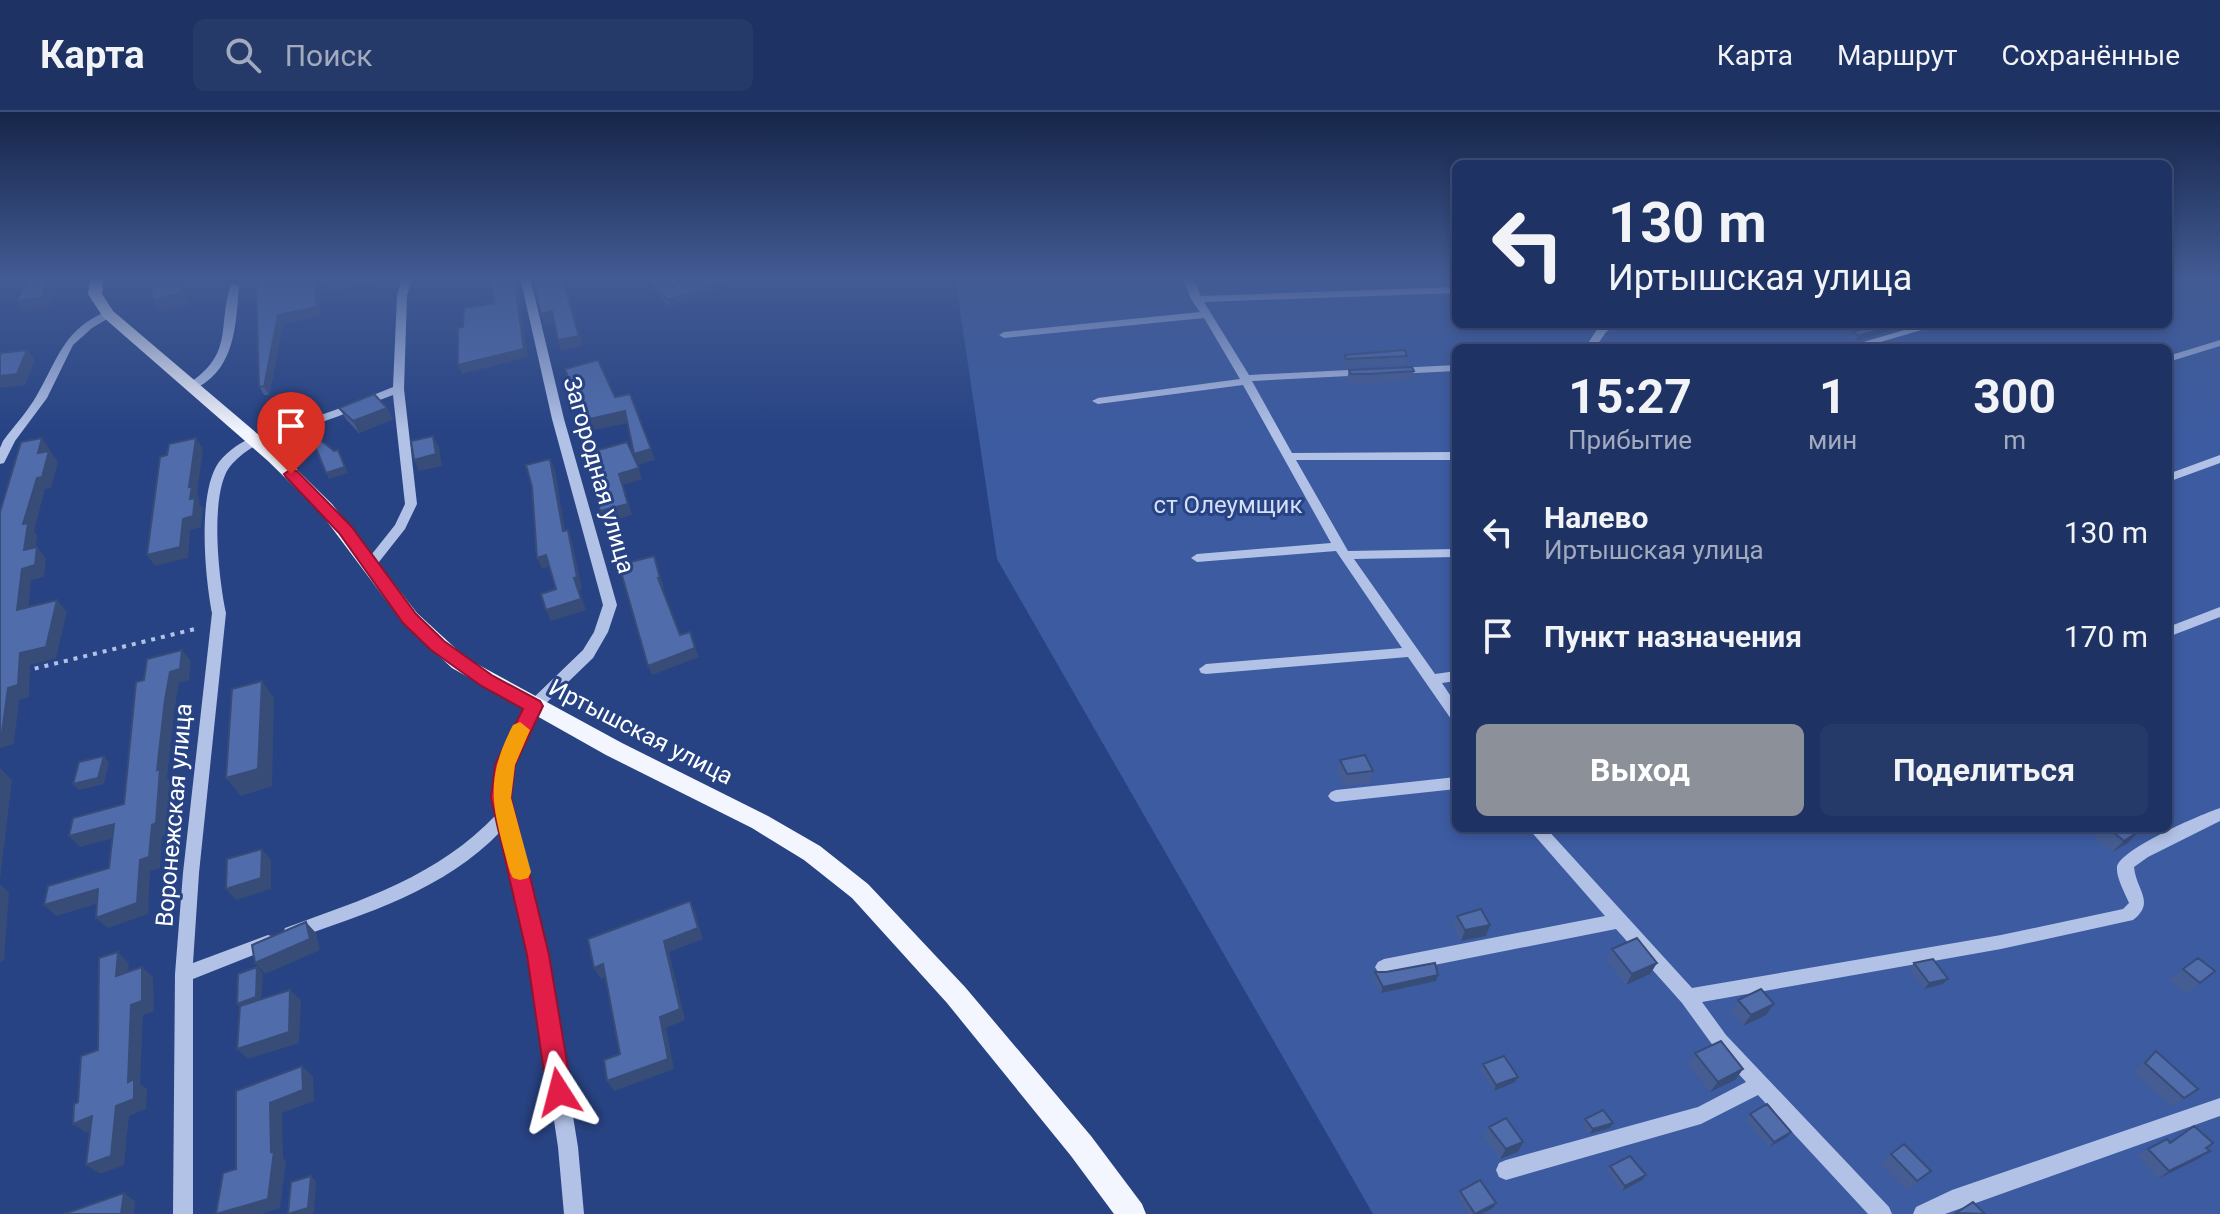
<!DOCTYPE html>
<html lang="ru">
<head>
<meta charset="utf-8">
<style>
  body { margin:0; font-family:Roboto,sans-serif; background:#263a69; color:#f1f3f6; height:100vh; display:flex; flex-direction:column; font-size:30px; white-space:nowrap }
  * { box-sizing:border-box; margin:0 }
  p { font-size:26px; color:#a1aabe }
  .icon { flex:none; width:44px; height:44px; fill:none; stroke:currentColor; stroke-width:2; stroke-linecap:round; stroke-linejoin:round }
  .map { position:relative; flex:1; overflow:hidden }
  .sheet { position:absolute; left:1452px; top:232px; width:720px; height:488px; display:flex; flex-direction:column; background:#1e3263; border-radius:12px; box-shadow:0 4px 12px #0003,0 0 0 2px #3c4d78 }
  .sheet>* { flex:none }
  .hud { position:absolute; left:1452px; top:48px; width:720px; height:168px; border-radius:12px; box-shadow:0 4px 12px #0003,0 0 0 2px #3c4d78; background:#1e3263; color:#f1f3f6; overflow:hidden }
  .pin { position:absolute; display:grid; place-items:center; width:68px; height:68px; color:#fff; margin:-82px -34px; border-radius:50% 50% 50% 0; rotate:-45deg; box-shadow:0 0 8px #0007 }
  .pin .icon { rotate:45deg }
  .me { position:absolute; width:88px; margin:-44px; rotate:351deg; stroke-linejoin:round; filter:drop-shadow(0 0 6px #0008) }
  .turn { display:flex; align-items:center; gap:28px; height:168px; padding:0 24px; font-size:36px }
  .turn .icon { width:104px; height:104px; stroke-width:2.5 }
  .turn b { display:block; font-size:56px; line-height:68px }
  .eta { display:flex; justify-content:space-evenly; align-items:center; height:136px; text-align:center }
  .eta b { font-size:48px; font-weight:700; line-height:56px }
  .primary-button { display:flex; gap:16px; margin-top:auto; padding:16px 24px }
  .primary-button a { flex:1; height:92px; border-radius:12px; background:#8c9099; color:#fff; font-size:32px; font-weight:700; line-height:92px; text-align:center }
  .primary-button a+a { background:#263a69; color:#f1f3f6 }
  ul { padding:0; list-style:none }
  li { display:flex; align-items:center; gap:24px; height:104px; padding:0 24px }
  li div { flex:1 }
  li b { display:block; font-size:30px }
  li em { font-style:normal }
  header { display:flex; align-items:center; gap:48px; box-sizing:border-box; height:112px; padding:0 40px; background:#1e3263; border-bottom:2px solid #3c4d78 }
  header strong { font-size:38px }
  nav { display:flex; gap:44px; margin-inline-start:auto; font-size:28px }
  .search { width:560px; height:72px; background:#263a69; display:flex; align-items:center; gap:20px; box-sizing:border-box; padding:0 28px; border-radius:12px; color:#a1aabe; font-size:30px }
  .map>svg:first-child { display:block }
  .green { fill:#3c5ba0; fill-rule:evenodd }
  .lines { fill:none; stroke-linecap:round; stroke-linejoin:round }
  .path { stroke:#b2c2e7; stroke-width:4; stroke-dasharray:4 6; stroke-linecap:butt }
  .minor { fill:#b2c2e7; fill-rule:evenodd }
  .major { fill:#f3f6fe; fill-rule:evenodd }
  .wall { fill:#455d93 }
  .shaded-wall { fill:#384c78 }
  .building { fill:#506cab; stroke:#384c78; stroke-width:2 }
  .route { fill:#e11d48; stroke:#92132f; stroke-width:2 }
  .slow { fill:#f59e0b }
  .labels { text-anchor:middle; stroke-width:6; stroke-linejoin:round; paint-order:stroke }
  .street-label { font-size:24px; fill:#fff; stroke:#284384 }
  .park-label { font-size:24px; fill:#d5dff6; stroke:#284384 }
</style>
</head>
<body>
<header>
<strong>Карта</strong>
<div class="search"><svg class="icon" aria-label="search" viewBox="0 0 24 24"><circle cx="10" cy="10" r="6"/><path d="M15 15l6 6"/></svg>Поиск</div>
<nav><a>Карта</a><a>Маршрут</a><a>Сохранённые</a></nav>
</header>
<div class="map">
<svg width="2220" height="1102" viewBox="0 0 2220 1102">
  <rect width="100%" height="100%" fill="#284384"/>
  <path class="green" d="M955,165H1456V212H2168V165H2220V1102H1373L997,447ZM1456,236H2168V716H1456Z"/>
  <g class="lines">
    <path class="path" d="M25,559L199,516"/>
    <path class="minor" d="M402,165H412L407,184L404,277L417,392L405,417L375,455L370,456L364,452L395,413L405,392L393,283C368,292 344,303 319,311C286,323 257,325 232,352C208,377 219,469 226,501L199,761L193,851L268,823L274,825L277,830L274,835L193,867V1102H173L175,862L183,761L212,501C205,465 197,380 219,350C242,321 280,317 312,306C339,297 366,286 393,275L397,184Z
      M520,165H530L564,307L617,493L608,520L593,546L539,598L526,620L509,667L513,704L547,843L578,1035L584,1102H564L558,1035L529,843L501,719C445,778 365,802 291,828L285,826L283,821L285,816C364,787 437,765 497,702L493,667L512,620L529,590L583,538L594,520L603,493L552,307Z
      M665,165H675L682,174L674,176Z
      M716,165H726L727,166L722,169Z
      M1182,165H1192L1201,184L1456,175V181L1204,190L1249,263L1368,257L1373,260L1368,263L1252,269L1292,341L1456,340V348H1296L1348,439L1456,437V445L1354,447L1435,562L1456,559V569L1442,571L1456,592V608L1451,607L1408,545L1206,562L1201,561L1199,557L1206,552L1402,536L1336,439L1197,450L1191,446L1197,442L1331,431L1243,273L1098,292L1092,289L1098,286L1240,267L1204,206L1004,226L999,223L1004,220L1200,200L1191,187Z
      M231,172L239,174C236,208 236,248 206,270C199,275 196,277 188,276V272C235,241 217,215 231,172Z
      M108,199L112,200V204L92,216L73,233L47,286L15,329L4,351L0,352V336L3,329C14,314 28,299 37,283C58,247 64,216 108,199Z
      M1605,212H1618L1606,220L1595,236H1585L1598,216Z
      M1925,212H1942L1860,236H1843Z
      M2220,228V234L2168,250V244Z
      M1456,253V259L1396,262L1391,259L1396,256Z
      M2220,343V351L2168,370V362Z
      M2220,495V505L2168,525V515Z
      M1456,665V677L1336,690L1331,688L1328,684L1331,680L1336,678Z
      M2220,696V709L2148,745L2134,755C2136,778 2156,790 2133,808L2001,837L1702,890L1726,923L1889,1095L1892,1102H1868L1758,983L1701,1012L1506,1068L1499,1065L1496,1058L1499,1051L1506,1048L1698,995L1746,970L1714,935L1682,891L1616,817L1384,863L1378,860L1375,855L1378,850L1384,847L1605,804L1528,716H1546L1692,876L2001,823L2123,797L2129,791C2125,781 2116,766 2117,755C2120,737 2202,702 2220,696Z
      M2220,986V1004L1945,1102H1913L1916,1095L1952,1078Z"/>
    <path class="major" d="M90,165H104L102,182L113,199L280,341L332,392L417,501L466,546L622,631L768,704L820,734L868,772L965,875L1091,1024L1142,1092L1146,1102H1114L1071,1044L947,891L852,786L804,748L752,716L606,643L452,556L403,511L320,400L268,349L103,205L88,182Z"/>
  </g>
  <path class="wall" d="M646,165H666L673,173L682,169L679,165H716L721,176L668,194Z
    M382,169L320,180V203L283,212L269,283H264L259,274L256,173Z
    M1900,216L1855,229L1851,226L1853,220Z
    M1345,243L1407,244L1405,252L1344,255V252Z
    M1349,258L1414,259L1412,268L1369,272H1348L1347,267Z
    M339,296L393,307L359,321L346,307Z
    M1340,648L1373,659L1370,671L1344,674L1337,660Z
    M2103,716H2135L2139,719L2128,731L2112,740L2093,726Z
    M1457,804L1486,824L1461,829L1453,815Z
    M1612,837L1657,851L1650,862L1626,873L1606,848Z
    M1914,851L1943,872L1924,877L1909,857Z
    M2183,857L2215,859L2186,882L2169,868Z
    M1375,860L1438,863L1436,869L1381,881L1373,866Z
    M1738,888L1774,892L1766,903L1743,914L1730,899Z
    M2156,939L2198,977L2172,995L2133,960L2144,948Z
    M1695,941L1743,957L1735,968L1710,980L1687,951Z
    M1483,952L1518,965L1515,970L1494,979L1480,958Z
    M1750,1002L1791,1020L1787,1025L1769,1035L1745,1008Z
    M1585,1007L1613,1011L1610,1016L1589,1022L1582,1012Z
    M1489,1015L1523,1030L1518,1040L1500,1047L1484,1025Z
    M2206,1036L2198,1047L2158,1067L2137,1044L2148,1037Z
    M1891,1042L1920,1069L1906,1078L1880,1052Z
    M1610,1054L1642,1068L1622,1079L1607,1059Z
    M1460,1079L1493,1096L1482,1102H1469L1458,1084Z"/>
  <path class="shaded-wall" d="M0,165H25L0,169Z
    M50,165H61L49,195L24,199L17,189Z
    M178,165H182L188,193L160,199L153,188Z
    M354,165H382V169L320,180V203L283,212L269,283L264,275L278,203L315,172Z
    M514,165H516L528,245L462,262L458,253Z
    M563,165L583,234L561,239L558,228Z
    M720,171L721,176L668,194L667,188Z
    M552,199L556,210L545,212L541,202Z
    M1898,212H1902L1900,216L1855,229L1858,224Z
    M27,238L35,248L25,273L0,276V264Z
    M387,296L393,307L359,321L353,309Z
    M625,299L629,311L589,319L585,308Z
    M433,324L439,335L442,354L419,359L414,348Z
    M42,326L58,350L51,376L45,377L34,419L37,423L34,450L24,438L23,412Z
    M196,326L203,337L197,382L199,385V391L203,397L201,415L190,418L188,446L155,454L147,443L183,407L190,387L189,375Z
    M651,337L655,348L638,353L634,342Z
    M338,338L348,361L329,367L326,361Z
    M550,347L555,358L567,430L563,419Z
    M639,356L642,367L623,373L632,403L604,411L600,399L619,362Z
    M568,418L572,429L582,477L579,478L586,498L551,509L546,498L574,466Z
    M37,435L46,446L44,465L31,468L27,510L17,498L22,457Z
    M546,443L551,454L542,457L537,446Z
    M654,444L664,475L661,476L658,466Z
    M57,488L67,500L56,546L30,553L29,585L19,588L14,632L0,636V622L8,576L20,541Z
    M695,536L699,545L652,563L648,554Z
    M182,538L191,549L189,568L179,571L174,600L167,666L170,669L166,722L162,724L160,756L150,759L148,802L108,816L96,806L140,748L157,658L165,588L170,560Z
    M262,569L274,586L272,674L241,684L226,666Z
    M104,644L109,650L104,672L79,678L73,672Z
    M0,656L12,668L0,768Z
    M114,712L125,723L80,735L69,724Z
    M2139,719L2128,731L2112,740L2124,729Z
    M262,737L271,748V777L236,788L226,777Z
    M0,772L9,780L4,848L0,850Z
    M98,777L110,788L56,804L44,793Z
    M690,789L695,800L703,827L669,840L685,908L666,916L674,957L614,979L607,969L660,905L664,829Z
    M306,810L316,821L320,838L265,862L255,851Z
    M1490,813L1486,824L1461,829L1465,818Z
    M118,840L129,851L127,875L116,864Z
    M1657,851L1650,862L1626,873L1632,862Z
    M603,852L610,863L601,867L594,856Z
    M142,855L153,865L154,899L143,903L140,972L147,977L146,997L129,1004L124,1053L100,1062L86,1053L128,970L131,893Z
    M257,855L263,861L261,891L242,897L237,892Z
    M1438,863L1436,869L1381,881L1383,875Z
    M1948,867L1943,872L1924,877L1929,871Z
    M290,878L301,888L299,931L248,947L237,937Z
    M1774,892L1766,903L1743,914L1751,903Z
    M302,954L313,964L314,989L282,1001L283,1046L286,1049L280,1096L261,1102H218L271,1040L270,991Z
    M1743,957L1735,968L1710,980L1718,970Z
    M1518,965L1515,970L1494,979L1496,973Z
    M92,1004L105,1013L86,1021L73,1012Z
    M1613,1011L1610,1016L1589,1022L1593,1017Z
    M1791,1020L1787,1025L1769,1035L1774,1030Z
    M1523,1030L1518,1040L1500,1047L1506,1037Z
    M2210,1039L2198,1047L2158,1067L2169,1059Z
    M1646,1063L1642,1068L1622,1079L1625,1074Z
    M311,1064L316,1069L314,1101L311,1102H290Z
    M124,1081L135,1089L134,1102H121Z
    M1496,1091L1493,1096L1482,1102H1476Z"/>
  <path class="building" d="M28,165H50L42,185L17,189Z
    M149,165H178L181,181L153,188Z
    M262,165H354L315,172L316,195L278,203L264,275L259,274L256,173L261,172Z
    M489,165H514L524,237L458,253V216L463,215L464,196L495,191Z
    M532,165H562L579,224L558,228L552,199L541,202Z
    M649,165H666L673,173L683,168L681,165H716L720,171L667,188Z
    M1879,212H1898L1858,224L1853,220Z
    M27,238L17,262L0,264V243L1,241Z
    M1405,238L1407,244L1346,247L1345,243Z
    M598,248L615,285L630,282L651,337L634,342L625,299L585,308L565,257Z
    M1412,255L1414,259L1371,262H1350L1349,258Z
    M374,282L387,296L353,309L339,296Z
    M309,319L334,339L338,338L345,355L326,361Z
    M433,324L436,342L414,348L411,329Z
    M42,326L38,341L49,339L42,365L37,366L23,412L28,411L24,438L37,435L35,453L22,457L17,498L57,488L46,535L20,541L18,573L8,576L2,621L0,622V400L21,330Z
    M196,326L189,375L192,374L190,387L195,386L193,404L183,407L180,435L147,443L160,345L167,343L169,332Z
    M627,330L639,356L619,362L628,392L600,399L592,369L602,367L591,340Z
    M550,347L563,419L568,418L577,465L574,466L581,487L546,498L541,482L556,477L546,443L537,446L532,375L526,353Z
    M654,444L660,466H658L680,523L690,520L695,536L648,554L619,453Z
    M182,538L180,557L170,560L165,588L157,658L160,657L156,711L152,713L149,745L140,748L137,791L96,806L98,777L44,793L48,774L109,756L114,712L69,724L73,706L124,692L136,570L144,568L147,547Z
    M262,569L258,657L226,666L232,577Z
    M1365,643L1373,659L1347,662L1340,648Z
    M104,644L98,666L73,672L79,650Z
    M2108,716H2135L2139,719L2124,729Z
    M262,737L261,766L226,777L227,747Z
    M690,789L698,816L664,829L680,897L660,905L668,947L607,969L604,948L620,942L603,852L594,856L588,827Z
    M1481,797L1490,813L1465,818L1457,804Z
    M306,810L310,827L255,851L252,833Z
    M1637,826L1657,851L1632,862L1612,837Z
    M118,840L116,864L142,855V889L131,893L128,970L134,967V987L116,994L111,1044L86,1053L92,1004L73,1012L74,992L78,990L81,944L98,938L99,846Z
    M2198,846L2215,859L2200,871L2183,857Z
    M1933,847L1948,867L1929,871L1914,851Z
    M1435,851L1438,863L1383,875L1375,860H1386Z
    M257,855L256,885L237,892L238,862Z
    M1761,877L1774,892L1751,903L1738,888Z
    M290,878L289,920L237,937L240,894Z
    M1721,929L1743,957L1718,970L1695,941Z
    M2156,939L2198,977L2184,986L2145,951Z
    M1504,944L1518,965L1496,973L1483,952Z
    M302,954L303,978L270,991L271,1040L274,1039L268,1087L216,1102L223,1061L236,1057V979Z
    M1767,992L1791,1020L1774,1030L1750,1002Z
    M1603,998L1613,1011L1593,1017L1585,1007Z
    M1506,1006L1523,1030L1506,1037L1489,1015Z
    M2194,1014L2213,1031L2206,1036L2210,1039L2169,1059L2148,1037L2167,1027L2170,1031Z
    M1904,1032L1931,1059L1917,1069L1891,1042Z
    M1630,1044L1646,1063L1625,1074L1610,1054Z
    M311,1064L308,1096L288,1102L291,1070Z
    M1480,1068L1496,1091L1475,1102L1460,1079Z
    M124,1081L121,1102H64Z
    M1973,1090L1985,1102L1956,1101Z"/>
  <linearGradient id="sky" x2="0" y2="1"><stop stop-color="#162549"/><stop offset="0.52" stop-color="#425b94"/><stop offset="1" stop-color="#425b94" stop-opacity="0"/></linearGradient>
  <rect width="2220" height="320" fill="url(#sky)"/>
  <path class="route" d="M291,357L297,359L351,414L416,502L444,529L493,564L540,589L543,594L515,653L511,686L549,843L572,980L568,988L559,992L551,988L547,980L527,843L491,686L495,653L523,597L480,573L431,538L403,511L339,421L286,365L284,362Z"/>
  <path class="slow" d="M520,610L530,618L515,653L511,686L531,760L528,766L520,768L513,766L510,760C494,699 482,672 513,613Z"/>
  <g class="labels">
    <g class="street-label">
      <text transform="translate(599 363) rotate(74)" y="8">Загородная улица</text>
      <text transform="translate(641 620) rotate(27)" y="8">Иртышская улица</text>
      <text transform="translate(174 703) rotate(-85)" y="8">Воронежская улица</text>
    </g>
    <g class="park-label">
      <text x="1228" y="401">ст Олеумщик</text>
    </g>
  </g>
</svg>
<div class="pin" style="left:291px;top:362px;background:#d93025"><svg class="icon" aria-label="arrive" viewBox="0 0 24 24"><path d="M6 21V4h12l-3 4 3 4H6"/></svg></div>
<svg class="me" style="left:559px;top:980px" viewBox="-20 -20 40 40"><path d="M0-17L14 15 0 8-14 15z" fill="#e11d48" stroke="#fff" stroke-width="4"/></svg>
<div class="hud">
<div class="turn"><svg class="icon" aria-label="left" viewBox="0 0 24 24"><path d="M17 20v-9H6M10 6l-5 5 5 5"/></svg><div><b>130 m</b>Иртышская улица</div></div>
</div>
<section class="sheet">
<div class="eta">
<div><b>15:27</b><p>Прибытие</p></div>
<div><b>1</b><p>мин</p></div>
<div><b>300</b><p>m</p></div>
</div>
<ul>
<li><svg class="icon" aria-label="left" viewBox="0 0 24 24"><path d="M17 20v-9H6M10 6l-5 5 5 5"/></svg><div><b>Налево</b><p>Иртышская улица</p></div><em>130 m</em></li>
<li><svg class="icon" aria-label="arrive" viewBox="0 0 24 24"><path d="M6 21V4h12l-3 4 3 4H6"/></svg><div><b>Пункт назначения</b></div><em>170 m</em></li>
</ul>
<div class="primary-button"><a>Выход</a><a>Поделиться</a></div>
</section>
</div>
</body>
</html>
